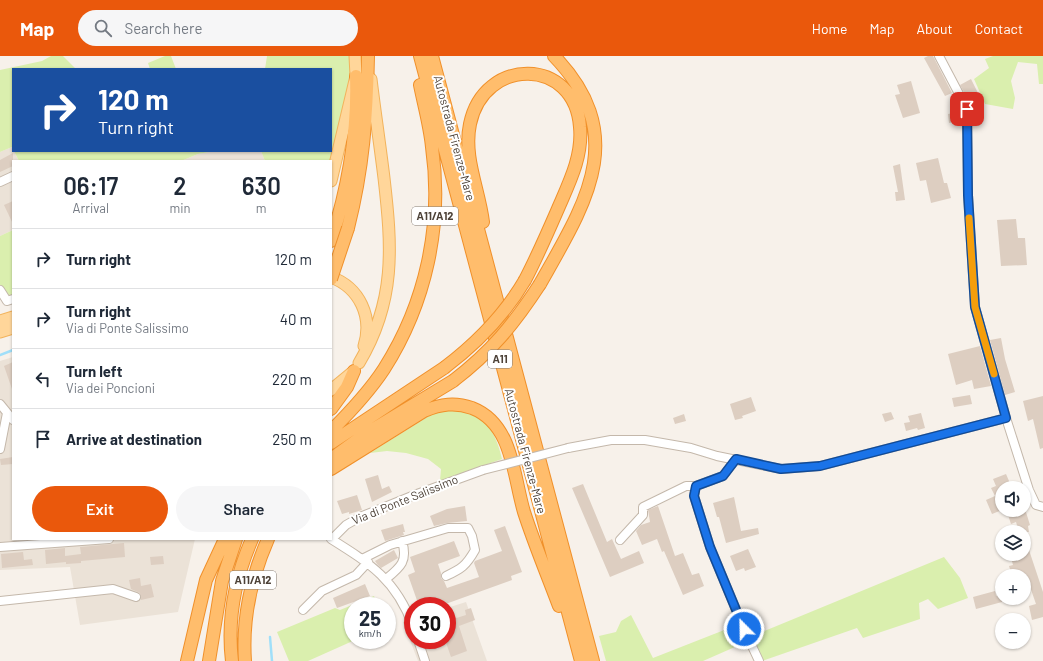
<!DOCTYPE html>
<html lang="en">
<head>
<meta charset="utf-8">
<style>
  body { margin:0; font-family:Barlow,sans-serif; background:#f6f6f7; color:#1f2937; height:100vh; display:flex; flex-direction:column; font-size:15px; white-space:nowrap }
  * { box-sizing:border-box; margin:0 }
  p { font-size:13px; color:#747a83 }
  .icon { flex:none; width:22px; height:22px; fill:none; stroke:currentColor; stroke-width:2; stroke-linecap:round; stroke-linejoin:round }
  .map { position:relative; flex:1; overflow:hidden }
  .side { position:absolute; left:12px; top:104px; width:320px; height:380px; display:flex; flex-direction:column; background:#fff; border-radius:0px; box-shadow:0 1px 3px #0004 }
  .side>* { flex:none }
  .top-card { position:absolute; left:12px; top:12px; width:320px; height:84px; border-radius:0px; box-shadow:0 1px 3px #0004; background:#1a4fa0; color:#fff; overflow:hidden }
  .fabs { position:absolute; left:995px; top:425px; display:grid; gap:8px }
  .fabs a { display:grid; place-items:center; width:36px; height:36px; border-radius:50%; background:#fff; box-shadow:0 1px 3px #0004; font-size:20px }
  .speed { position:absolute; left:344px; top:541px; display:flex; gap:8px; font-size:20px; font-weight:700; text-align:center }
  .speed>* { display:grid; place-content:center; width:52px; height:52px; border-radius:50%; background:#fff; box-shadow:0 1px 3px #0004; line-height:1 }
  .speed small { font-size:10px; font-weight:400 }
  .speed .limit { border:6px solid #d22; background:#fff; color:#111 }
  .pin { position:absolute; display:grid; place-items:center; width:34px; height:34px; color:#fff; margin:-17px; border-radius:8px; box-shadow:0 2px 6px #0006 }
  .me { position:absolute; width:44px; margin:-22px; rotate:337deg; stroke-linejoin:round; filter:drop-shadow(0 0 3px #0008) }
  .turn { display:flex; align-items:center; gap:14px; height:84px; padding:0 20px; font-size:18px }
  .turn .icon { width:52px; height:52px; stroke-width:2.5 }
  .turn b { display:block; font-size:28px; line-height:34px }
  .eta { display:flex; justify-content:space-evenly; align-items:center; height:68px; text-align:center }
  .eta b { font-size:24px; font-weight:600; line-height:28px }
  .action { display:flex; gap:8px; margin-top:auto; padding:8px 20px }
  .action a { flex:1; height:46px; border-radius:24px; background:#ea580c; color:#fff; font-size:16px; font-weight:600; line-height:46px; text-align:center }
  .action a+a { background:#f6f6f7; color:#1f2937 }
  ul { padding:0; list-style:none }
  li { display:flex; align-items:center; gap:12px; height:60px; padding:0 20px; border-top:1px solid #e0e1e3 }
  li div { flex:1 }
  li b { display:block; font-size:15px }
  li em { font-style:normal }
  header { display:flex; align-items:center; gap:24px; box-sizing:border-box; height:56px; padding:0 20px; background:#ea580c; color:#fff }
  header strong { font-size:19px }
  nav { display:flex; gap:22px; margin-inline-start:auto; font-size:14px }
  .search { width:280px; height:36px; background:#f6f6f7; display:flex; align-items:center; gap:10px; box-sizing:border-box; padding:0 14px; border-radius:22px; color:#747a83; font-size:15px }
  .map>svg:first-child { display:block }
  .residential { fill:#ebe2d7 }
  .green { fill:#daefae }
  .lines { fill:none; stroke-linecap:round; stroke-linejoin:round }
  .stream { stroke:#a0dff9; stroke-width:2.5 }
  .building { fill:#ddcec1 }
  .minor-casing { stroke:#c4b8ab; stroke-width:10 }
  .major-casing { stroke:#f2b35c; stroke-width:13 }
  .highway-casing { stroke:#f0902a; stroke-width:14 }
  .minor { stroke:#fff; stroke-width:8 }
  .major { stroke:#ffd69a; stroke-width:11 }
  .highway { stroke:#ffbd6c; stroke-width:12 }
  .minor-bridge-casing { stroke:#c4b8ab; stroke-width:10; stroke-linecap:butt }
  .highway-bridge-casing { stroke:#f0902a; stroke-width:14; stroke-linecap:butt }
  .minor-bridge { stroke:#fff; stroke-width:8 }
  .highway-bridge { stroke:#ffbd6c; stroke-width:12 }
  .route-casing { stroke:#114b97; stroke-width:10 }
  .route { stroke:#1a73e8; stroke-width:7 }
  .slow { stroke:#f59e0b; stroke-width:7 }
  .labels { text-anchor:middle; stroke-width:4; stroke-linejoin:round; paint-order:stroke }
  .shield { fill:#fff; stroke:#827a73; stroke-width:1 }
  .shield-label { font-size:11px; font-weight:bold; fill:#4c4137 }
  .street-label { font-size:12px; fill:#4c4137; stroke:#fff }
</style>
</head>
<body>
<header>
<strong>Map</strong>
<div class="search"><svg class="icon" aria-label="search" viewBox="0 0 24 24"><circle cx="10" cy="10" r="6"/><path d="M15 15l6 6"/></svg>Search here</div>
<nav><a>Home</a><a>Map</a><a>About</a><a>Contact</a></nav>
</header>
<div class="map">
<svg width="1043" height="605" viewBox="0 0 1043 605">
  <rect width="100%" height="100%" fill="#f7f1ea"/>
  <path class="residential" d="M12,91L19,105H13V174L0,180V96Z
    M214,95H261L265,105H181L198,98Z
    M13,301V483H195L178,556L80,569L70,511L0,514V305Z
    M466,546L487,605H418L403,566L413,563V584H447V552Z"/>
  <path class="green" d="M51,0H63L76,13H13V92L12,91L0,96V14L42,5Z
    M165,0H171L176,13H150L148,7Z
    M267,0H350V26L331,105H265L261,95H331V13H265Z
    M993,0H1043V28H1039L1037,8L1018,6L1011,25L1015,42L1013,53L985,48L974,23L989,12L985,3Z
    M14,95H214L198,98L181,105H19Z
    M13,174V241L10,243L0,231V180Z
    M452,353C458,354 465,354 471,356C489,363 498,385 502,403L440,425L441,413L428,403L406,397L387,395L370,397L437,355Z
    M944,501L960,522L968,542L938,553L928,543L919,547L920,563L863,582L857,572L762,605L752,580Z
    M374,540L378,550H353V584H355L308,605H289L277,576L335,552L340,554Z
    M631,559L653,602L737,569L744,587L703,605H606L599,580L616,576L621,565Z"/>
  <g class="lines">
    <path class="stream" d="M0,299L13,294
      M270,581L272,605"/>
  </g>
  <path class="building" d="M928,0H933L952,37L945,40L924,2Z
    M971,23L978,37L975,38L976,41L969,45L960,29Z
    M911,25L920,57L903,62L895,39L900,38L897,29Z
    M959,56L961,65L949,67L948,58Z
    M13,97V110L0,116V104Z
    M938,102L944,127H947L951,142L931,147L926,124L920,125L916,107Z
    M900,108L905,144L896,145L895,136H898L893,110Z
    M13,145V168L4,149Z
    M1016,163L1018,182H1025L1027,209L1001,210L997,164Z
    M1001,282L1005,303L1015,336L1005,339L990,284Z
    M980,290L991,330L974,333L972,324L956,329L948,298Z
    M13,306V333H12L4,310Z
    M970,339L972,348L954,351L952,342Z
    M1043,340V392L1040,393L1033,363L1028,365L1023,345Z
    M751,341L756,355L742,360L743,362L735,364L730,348Z
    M891,356L894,363L885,366L882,358Z
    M921,357L925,372L918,374L917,372L906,375L904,367L910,366L908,360Z
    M684,358L686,365L675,368L673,362Z
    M13,401V408L1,409L0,403Z
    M1006,418L1012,432H1002V454L992,458L986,444L995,440L991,432L996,430L993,423Z
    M378,419L382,433L389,430L392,436L372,446L365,423Z
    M583,428L607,486L612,483L621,503L639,495L644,507L610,521L572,432Z
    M357,439L362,454L349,458V456L342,458L337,445Z
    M734,441L741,475L758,472L759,478L726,487L719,461H717L713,447Z
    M465,450L467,465L447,467L434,470L430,460L447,453Z
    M658,450L675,500L683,497L692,519L699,517L704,530L683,539L664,495L662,496L657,483L642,489L636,475L641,469L650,466L648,454Z
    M1025,453L1030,469L1028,470L1029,476H1019L1016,466L1011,468L1008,459Z
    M403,468L405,476H403L404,479L385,485L381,474Z
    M505,470L522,516L511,520L512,524L440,550H419L408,519L415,516L410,501L454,485L460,500L438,508L441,517V522L444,525L447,532L479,521L474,507L475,505L502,495L494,474Z
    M1024,482H1025L1043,536V561L1032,564L1029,550L1036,548L1028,525L1025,526L1024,520H1012L1009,510L1013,509L1010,498H1024Z
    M124,487L125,501L81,505V507L66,508V506L46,508L45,494L65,492V500L81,498L80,491Z
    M748,493L756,511L745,515L744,512L736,515L730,500Z
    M394,494L398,502L381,512L377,508L375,505Z
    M23,496L24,504L32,503L33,509L2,512L1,498Z
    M163,500L164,508L151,509L150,501Z
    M140,522L141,530L151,528L154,541L141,544L140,537L131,533L129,524Z
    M365,528L370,540L337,552L333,542Z
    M995,535L996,540L1002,538V546L976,553L973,541Z
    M471,552L475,564L459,570L467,595L451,601L445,584H447V577L454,574L450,564L466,559L465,554Z"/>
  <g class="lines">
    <defs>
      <path id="minor" d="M939,0L967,53L968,139L975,251L1006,362
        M0,126L13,120
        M0,234L7,245L13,243
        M0,348L13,364
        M568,392L611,384H645L691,392L717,400L781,413L820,410L1006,362L1029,434L1036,449L1043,451
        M0,393L7,357
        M736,403L723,420L696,430L694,440L710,491L744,573L759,605
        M331,483C371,508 396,524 413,570
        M332,483L346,469L360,461L417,438L483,414
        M620,484L643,459V451L686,430H696
        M0,491L109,483
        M362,503L390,489L448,472H468L472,480L475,494C466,510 461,513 446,520
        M386,523C401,511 408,505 402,485
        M0,545L113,533L136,541
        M303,554L322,535L356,519L368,506
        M418,584L425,605"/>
      <path id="major" d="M331,125L356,20L355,0
        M331,221C360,232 373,261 364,290
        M0,265L13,261
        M0,276L13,272
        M359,307C396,245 392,191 384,122C380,89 375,56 371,23
        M331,334L354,315"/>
      <path id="highway" d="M420,0L581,605
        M432,0L593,605
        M483,166C479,133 463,101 470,68C484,0 575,1 580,71C583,101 568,129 557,155C547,178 537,201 525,224
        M348,172C363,113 367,60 368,0
        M331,185C348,132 358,76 356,20
        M540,228C585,148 631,80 554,0
        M331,353L347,331L354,315
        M331,375C350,356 369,336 384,313C426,247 443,169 432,91C430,70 424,49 420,29
        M331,387L444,312
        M331,403L364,379L453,325
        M331,413L424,355C441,348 455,346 472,352C513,368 513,419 524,456C534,487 547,518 559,550
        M187,605L206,524L225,483
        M209,605L222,525L236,483
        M232,605C227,563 235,522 252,483
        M245,605C242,562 251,522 268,483"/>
    </defs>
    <use href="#minor" class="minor-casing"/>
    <use href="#major" class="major-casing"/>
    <use href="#highway" class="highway-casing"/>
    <use href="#minor" class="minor"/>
    <use href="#major" class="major"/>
    <use href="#highway" class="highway"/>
    <defs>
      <path id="minor-bridge" d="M483,414L568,392"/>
      <path id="highway-bridge" d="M331,223L348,172
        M444,312C477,287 504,260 525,224
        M453,325C491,296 514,268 540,228"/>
    </defs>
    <use href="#minor-bridge" class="minor-bridge-casing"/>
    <use href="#highway-bridge" class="highway-bridge-casing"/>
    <use href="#minor-bridge" class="minor-bridge"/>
    <use href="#highway-bridge" class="highway-bridge"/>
  </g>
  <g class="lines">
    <defs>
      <path id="route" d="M744,573L710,491L694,440L696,430L723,420L736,403L781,413L820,410L1006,362L975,251L968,139L967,53"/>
    </defs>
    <use href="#route" class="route-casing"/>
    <use href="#route" class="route"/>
    <path class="slow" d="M969,162L975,251L994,318"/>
  </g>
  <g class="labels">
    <g class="shield">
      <rect x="412" y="151" width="46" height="18" rx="3"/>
      <rect x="488" y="294" width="24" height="18" rx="3"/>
      <rect x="230" y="515" width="46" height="18" rx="3"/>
    </g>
    <g class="shield-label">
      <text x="435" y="164">A11/A12</text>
      <text x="500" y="307">A11</text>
      <text x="253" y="528">A11/A12</text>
    </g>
    <g class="street-label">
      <text transform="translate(454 82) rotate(75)" y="4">Autostrada Firenze-Mare</text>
      <text transform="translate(525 395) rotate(75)" y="4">Autostrada Firenze-Mare</text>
      <text transform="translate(405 444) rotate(-22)" y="4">Via di Ponte Salissimo</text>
    </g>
  </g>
</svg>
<div class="fabs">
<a><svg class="icon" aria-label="sound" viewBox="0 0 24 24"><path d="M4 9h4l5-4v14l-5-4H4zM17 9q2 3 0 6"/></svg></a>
<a><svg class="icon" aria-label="layers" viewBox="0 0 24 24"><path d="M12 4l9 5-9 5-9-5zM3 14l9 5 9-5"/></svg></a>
<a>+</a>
<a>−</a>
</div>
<div class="speed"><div>25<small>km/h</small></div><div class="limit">30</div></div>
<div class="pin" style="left:967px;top:53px;background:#d93025"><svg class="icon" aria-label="arrive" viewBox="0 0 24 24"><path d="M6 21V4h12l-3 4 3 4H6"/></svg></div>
<svg class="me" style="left:744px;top:573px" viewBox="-20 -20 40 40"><circle r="17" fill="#1a73e8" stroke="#fff" stroke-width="3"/><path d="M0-11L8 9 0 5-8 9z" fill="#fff"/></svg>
<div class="top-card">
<div class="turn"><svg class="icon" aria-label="right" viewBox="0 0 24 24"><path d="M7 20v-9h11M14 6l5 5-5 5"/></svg><div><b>120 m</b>Turn right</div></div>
</div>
<section class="side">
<div class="eta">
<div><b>06:17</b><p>Arrival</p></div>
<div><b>2</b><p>min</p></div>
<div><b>630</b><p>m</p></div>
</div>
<ul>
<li><svg class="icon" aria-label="right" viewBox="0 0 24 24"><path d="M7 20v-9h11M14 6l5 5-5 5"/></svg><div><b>Turn right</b></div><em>120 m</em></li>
<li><svg class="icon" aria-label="right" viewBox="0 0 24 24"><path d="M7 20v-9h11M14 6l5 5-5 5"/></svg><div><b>Turn right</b><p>Via di Ponte Salissimo</p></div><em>40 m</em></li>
<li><svg class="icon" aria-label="left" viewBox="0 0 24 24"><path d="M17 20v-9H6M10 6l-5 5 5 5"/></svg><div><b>Turn left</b><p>Via dei Poncioni</p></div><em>220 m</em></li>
<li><svg class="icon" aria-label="arrive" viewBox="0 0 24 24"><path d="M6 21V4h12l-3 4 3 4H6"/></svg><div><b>Arrive at destination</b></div><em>250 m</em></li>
</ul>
<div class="action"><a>Exit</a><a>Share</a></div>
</section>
</div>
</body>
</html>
